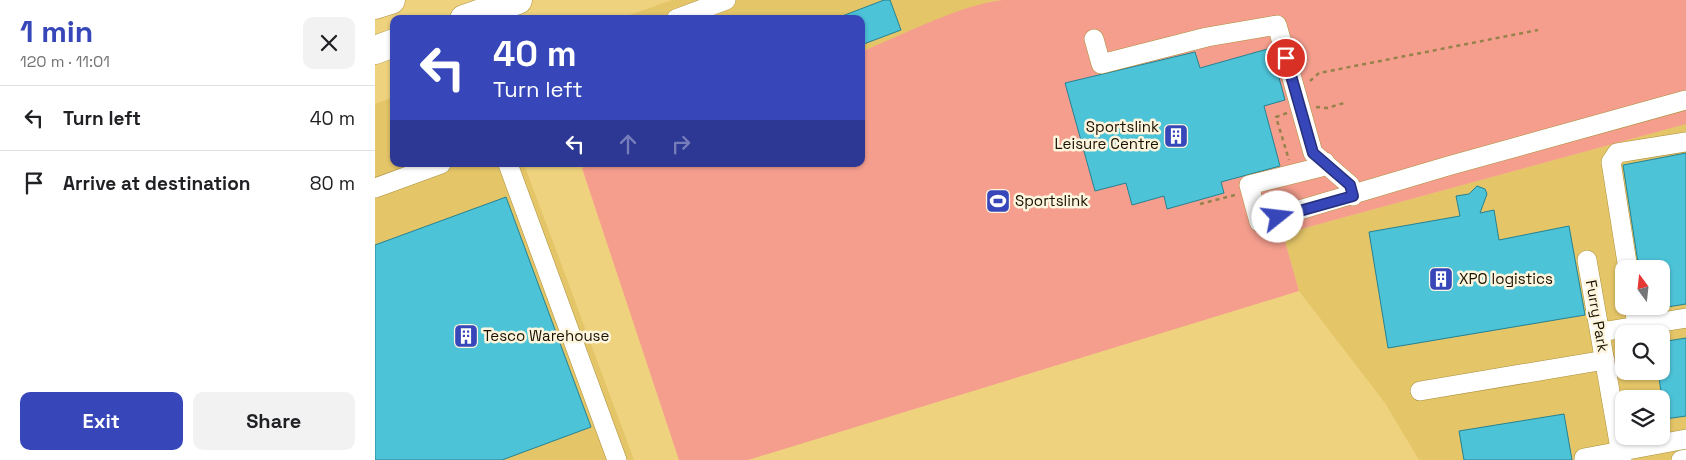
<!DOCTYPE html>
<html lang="en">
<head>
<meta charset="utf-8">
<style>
  body { margin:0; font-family:"Space Grotesk",sans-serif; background:#f2f2f2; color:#202124; height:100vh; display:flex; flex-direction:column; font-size:19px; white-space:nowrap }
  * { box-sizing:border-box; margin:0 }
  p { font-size:16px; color:#757577 }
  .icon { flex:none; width:28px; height:28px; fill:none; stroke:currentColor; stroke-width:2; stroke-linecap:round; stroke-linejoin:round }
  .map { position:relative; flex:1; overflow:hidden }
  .drawer { display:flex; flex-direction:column; background:#fff; width:375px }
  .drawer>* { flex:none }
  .guide { position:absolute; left:15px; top:15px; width:475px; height:152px; border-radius:10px; box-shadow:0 1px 4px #0004; background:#3747ba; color:#fff; overflow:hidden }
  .needle { width:32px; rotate:345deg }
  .buttons { position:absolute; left:1240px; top:260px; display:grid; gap:10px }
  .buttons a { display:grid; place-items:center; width:55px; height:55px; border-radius:10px; background:#fff; box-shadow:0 1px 4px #0004; font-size:25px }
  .pin { position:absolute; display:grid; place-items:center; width:42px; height:42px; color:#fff; margin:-21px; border:2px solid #fff; border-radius:50%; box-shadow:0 1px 5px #0007 }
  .me { position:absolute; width:55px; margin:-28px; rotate:74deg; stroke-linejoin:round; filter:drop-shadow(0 0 4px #0008) }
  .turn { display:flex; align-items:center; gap:18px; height:105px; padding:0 20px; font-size:22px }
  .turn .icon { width:65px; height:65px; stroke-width:2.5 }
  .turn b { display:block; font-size:35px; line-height:42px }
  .lanes { display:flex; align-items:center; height:48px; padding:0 20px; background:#0003; justify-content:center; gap:25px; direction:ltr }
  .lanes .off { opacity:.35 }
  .round { display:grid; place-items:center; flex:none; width:52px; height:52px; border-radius:10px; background:#f2f2f2 }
  .overview { display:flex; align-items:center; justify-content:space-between; height:85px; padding:0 20px }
  h1 { font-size:30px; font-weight:700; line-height:38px; color:#3747ba }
  .primary-button { display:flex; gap:10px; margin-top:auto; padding:10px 20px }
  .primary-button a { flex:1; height:58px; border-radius:10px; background:#3747ba; color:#fff; font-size:20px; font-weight:700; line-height:58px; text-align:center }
  .primary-button a+a { background:#f2f2f2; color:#202124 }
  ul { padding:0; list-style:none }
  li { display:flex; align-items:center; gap:15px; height:65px; padding:0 20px; border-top:1px solid #e0e0e0 }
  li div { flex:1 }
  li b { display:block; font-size:19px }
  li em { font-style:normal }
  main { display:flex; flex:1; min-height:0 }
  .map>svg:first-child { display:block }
  .built { fill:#e4c568; fill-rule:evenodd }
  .green { fill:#f59e8e }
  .building { fill:#4dc3d8; stroke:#258292 }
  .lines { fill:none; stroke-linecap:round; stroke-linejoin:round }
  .minor-casing { stroke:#ab903b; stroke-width:20 }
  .highway-casing { stroke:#ab903b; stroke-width:29 }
  .path { stroke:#96824a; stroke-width:2.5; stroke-dasharray:4 4; stroke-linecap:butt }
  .minor { stroke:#fff; stroke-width:19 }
  .highway { stroke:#fff; stroke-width:28 }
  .route-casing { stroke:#242e79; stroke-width:12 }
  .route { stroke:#3747ba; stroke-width:9 }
  .labels { text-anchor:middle; stroke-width:5; stroke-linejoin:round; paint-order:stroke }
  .poi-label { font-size:15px; fill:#191100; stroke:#fdf5dd; text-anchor:start }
  .street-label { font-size:15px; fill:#191100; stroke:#fdf5dd }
</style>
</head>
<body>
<main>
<section class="drawer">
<div class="overview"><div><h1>1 min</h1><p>120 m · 11:01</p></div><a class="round"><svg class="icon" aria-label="close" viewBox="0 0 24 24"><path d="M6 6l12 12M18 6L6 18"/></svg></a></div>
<ul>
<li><svg class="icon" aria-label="left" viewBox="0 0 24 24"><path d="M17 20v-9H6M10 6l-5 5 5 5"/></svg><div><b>Turn left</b></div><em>40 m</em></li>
<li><svg class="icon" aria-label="arrive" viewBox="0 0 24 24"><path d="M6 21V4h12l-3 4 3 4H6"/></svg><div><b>Arrive at destination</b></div><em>80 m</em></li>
</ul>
<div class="primary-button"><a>Exit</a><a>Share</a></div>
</section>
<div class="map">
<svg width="1311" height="460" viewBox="0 0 1311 460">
  <rect width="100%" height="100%" fill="#eed27e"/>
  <path class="built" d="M297,0H628L617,1L577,15L486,52V19H243Z
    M19,97V164H149L259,460H0V104Z
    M1311,124V460H1044L1010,403L924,291L908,234ZM1249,269H1286V306H1249ZM1249,334H1286V371H1249ZM1249,399H1286V436H1249Z"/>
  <path class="green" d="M628,0H1311V124L908,234L924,291L373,460H304L207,168L218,164H486V52C525,36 587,4 628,0Z"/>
  <path class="building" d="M509,0H515L526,30L486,45V19L462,18Z
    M896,48L910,100L889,106L905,166L846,182L849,193L792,209L789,196L757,205L751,183L720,191L690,83L820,52L825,68Z
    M1311,153V304L1286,308V269H1264L1248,165Z
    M1102,186L1110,189L1112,194L1105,213L1119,210L1124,240L1194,226L1210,315L1013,348L994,232L1085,216L1081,196L1094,194Z
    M131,197L216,427L127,460H0V245Z
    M1311,338V416L1290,419L1283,371H1286V342Z
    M1189,414L1197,460H1089L1084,431Z"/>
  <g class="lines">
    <defs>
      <path id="minor" d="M301,19L351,0
        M719,39L726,64L832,37L902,25L938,153L975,185L978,196
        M950,162L946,167L874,185L884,222L1073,166L1311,100
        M133,164L242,460
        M0,188L66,164
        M1212,260L1247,460
        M1253,269L1236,162L1242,153L1311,142
        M1259,306L1262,326
        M1226,332L1311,318
        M1045,391L1230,360
        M1209,458L1311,439
        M1306,460L1311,459"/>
      <path id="highway" d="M0,5L16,0
        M89,19L143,0
        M0,50L19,43"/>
    </defs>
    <use href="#minor" class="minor-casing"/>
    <use href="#highway" class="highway-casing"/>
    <path class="path" d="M935,81L944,73L1163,30
      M941,107L952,108L969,103
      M912,113L901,117L914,160
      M825,204L860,195"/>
    <use href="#minor" class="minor"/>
    <use href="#highway" class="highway"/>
  </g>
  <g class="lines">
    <defs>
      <path id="route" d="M903,217L978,196L975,185L938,153L911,58"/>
    </defs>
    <use href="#route" class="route-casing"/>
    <use href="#route" class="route"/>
  </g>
  <defs>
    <symbol id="building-square" viewBox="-11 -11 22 22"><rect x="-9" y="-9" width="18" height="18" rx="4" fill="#3747ba" stroke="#fdf5dd"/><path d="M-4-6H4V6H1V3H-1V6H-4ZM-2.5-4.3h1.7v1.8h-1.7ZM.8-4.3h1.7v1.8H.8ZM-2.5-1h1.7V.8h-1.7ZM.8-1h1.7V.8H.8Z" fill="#fff"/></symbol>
    <symbol id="stadium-square" viewBox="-11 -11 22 22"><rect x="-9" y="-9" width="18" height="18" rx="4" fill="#3747ba" stroke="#fdf5dd"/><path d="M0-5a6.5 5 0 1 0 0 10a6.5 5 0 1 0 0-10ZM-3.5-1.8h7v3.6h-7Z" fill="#fff"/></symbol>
  </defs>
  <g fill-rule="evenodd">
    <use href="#building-square" x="787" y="122" width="28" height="28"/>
    <use href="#stadium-square" x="609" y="187" width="28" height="28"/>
    <use href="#building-square" x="1052" y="265" width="28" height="28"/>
    <use href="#building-square" x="77" y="322" width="28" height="28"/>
  </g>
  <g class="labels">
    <g class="poi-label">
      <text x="784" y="132" text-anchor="end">Sportslink<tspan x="784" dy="17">Leisure Centre</tspan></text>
      <text x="640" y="206">Sportslink</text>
      <text x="1084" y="284">XPO logistics</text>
      <text x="108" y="341">Tesco Warehouse</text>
    </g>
    <g class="street-label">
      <text transform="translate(1222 316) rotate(80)" y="5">Furry Park</text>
    </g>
  </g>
</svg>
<div class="buttons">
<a><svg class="needle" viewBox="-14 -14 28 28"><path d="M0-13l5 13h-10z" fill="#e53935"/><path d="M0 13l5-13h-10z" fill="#757577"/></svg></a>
<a><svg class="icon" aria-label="search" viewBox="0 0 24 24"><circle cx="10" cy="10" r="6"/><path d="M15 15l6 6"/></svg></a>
<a><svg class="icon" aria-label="layers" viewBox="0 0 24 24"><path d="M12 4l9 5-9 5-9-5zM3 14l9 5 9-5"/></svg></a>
</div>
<div class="pin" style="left:911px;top:58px;background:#d93025"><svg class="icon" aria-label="arrive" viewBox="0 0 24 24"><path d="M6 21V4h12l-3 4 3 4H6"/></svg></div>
<svg class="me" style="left:903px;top:217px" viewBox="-20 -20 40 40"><circle r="19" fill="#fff"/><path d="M0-13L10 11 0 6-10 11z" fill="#3747ba"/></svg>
<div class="guide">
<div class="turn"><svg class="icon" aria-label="left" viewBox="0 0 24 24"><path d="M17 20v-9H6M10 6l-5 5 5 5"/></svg><div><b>40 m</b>Turn left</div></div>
<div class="lanes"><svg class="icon" aria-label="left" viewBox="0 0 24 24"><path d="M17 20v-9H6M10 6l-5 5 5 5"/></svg><svg class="icon off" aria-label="ahead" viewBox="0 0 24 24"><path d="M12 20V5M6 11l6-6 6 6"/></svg><svg class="icon off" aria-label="right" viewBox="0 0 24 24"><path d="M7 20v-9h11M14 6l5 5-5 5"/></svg></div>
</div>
</div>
</main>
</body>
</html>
